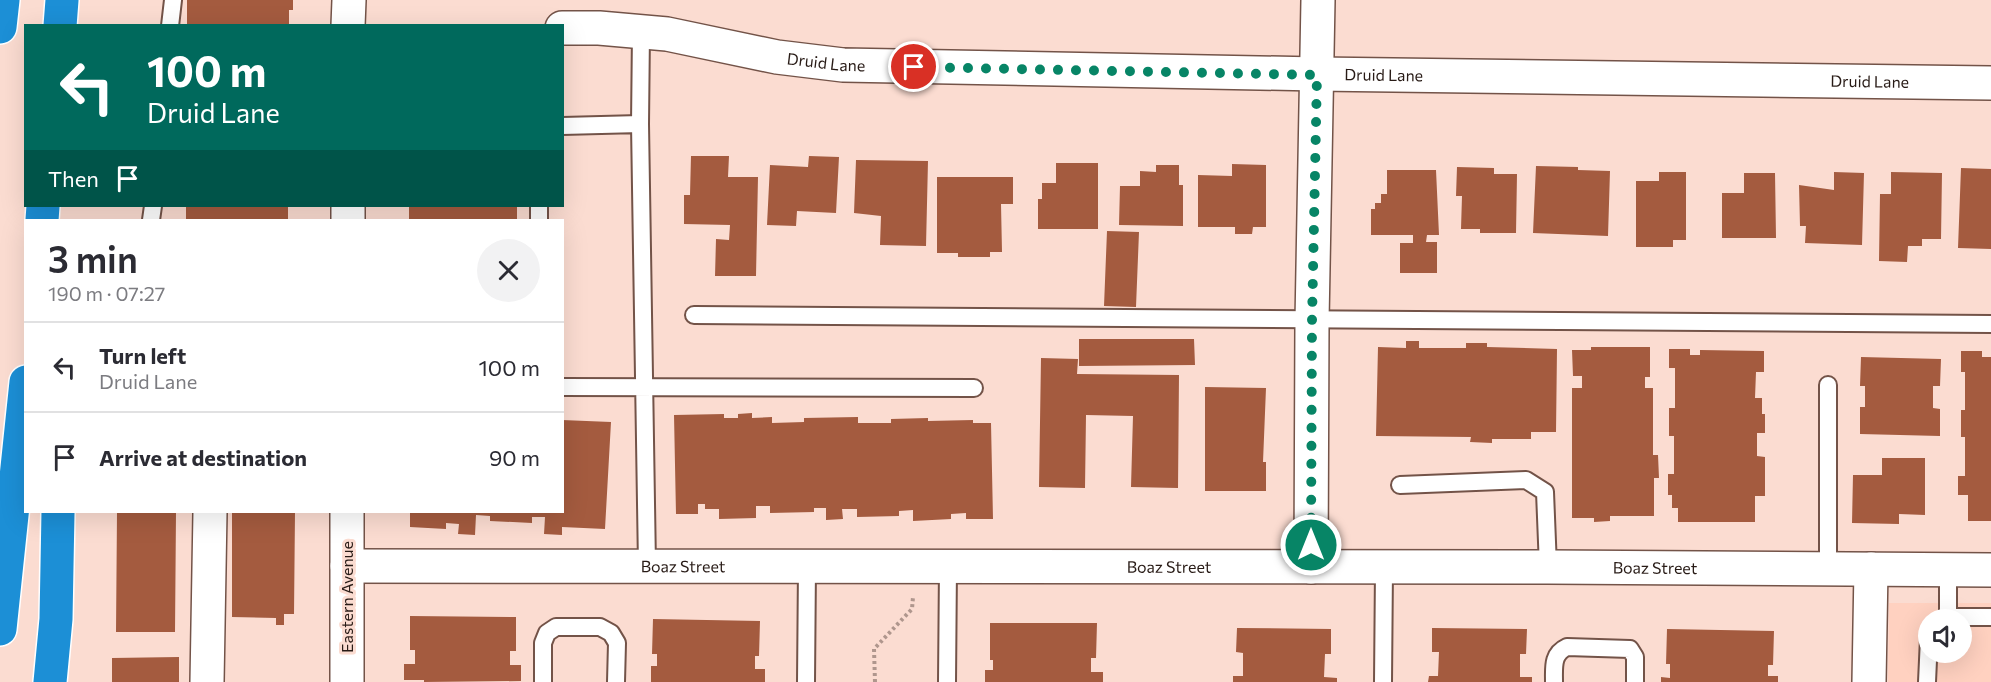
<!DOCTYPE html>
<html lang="en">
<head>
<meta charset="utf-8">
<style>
  body { margin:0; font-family:Commissioner,sans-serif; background:#f2f2f3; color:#2b2b33; height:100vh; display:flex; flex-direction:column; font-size:22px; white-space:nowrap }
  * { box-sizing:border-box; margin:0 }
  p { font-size:20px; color:#7c7c81 }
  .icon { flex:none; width:33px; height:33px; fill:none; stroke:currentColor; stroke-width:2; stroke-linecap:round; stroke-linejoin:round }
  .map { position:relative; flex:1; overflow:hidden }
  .panel { position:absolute; left:24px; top:219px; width:540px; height:294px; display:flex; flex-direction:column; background:#fff; border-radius:0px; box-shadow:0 6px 24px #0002 }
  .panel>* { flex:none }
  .top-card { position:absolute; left:24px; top:24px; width:540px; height:183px; border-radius:0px; box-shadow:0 6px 24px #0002; background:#00695c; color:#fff; overflow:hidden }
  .tools { position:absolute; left:1918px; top:609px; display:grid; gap:12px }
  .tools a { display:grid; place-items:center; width:54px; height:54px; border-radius:50%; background:#fff; box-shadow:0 6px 24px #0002; font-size:30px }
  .pin { position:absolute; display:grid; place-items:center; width:51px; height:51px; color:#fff; margin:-26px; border:3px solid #fff; border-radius:50%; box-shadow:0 2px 6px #0007 }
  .me { position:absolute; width:66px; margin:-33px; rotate:0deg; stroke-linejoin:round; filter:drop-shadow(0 0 4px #0008) }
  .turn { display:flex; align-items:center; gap:21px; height:126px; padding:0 24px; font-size:27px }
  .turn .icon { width:78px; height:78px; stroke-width:2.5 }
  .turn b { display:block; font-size:42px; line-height:51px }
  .then { display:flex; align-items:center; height:57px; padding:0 24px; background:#0003; gap:12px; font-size:22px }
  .round { display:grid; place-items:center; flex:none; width:63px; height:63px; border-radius:32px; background:#f2f2f3 }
  .head { display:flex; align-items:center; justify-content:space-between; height:102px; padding:0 24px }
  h1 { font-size:36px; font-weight:600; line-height:45px }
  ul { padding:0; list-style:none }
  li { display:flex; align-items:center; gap:18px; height:90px; padding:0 24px; border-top:2px solid #e1e1e2 }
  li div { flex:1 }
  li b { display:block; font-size:22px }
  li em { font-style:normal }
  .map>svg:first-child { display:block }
  .built { fill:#ffd1c0; fill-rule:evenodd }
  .building { fill:#a45b3f }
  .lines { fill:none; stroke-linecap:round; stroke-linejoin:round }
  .service-casing { stroke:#735348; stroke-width:20 }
  .minor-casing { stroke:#735348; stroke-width:36 }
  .motorway-casing { stroke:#fff; stroke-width:36 }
  .path { stroke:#af968d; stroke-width:4; stroke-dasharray:3 3; stroke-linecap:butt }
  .service { stroke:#fff; stroke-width:16 }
  .minor { stroke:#fff; stroke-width:33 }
  .motorway { stroke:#1c8fd6; stroke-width:33 }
  .route { stroke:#078566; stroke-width:10; stroke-dasharray:0 18 }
  .labels { text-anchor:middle; stroke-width:6; stroke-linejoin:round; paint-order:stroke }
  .street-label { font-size:16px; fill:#281b16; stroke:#fbdcd1 }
</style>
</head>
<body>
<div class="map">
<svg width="1991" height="682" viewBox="0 0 1991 682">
  <rect width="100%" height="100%" fill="#fbdcd1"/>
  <path class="built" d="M1889,603H1991V682H1888ZM1929,620H1962V652H1929Z"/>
  <path class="building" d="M187,0H293V10H289V26H187Z
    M691,156H729L728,177H758L756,276H715L716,239L729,240L730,225L684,224V195H690Z
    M809,156L839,157L836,213L797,211L796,226L767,225L770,165L808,167Z
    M856,160L928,161L926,246L880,245L881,216L854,213Z
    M1056,163H1098V229H1038V199H1042V183H1056Z
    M1232,164L1266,165V227H1253L1252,234H1235V227H1198V175L1232,176Z
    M1156,165H1179V185H1183V226L1119,225L1120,186H1140V171L1156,172Z
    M1536,166L1578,167V170L1610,171L1608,236L1533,233Z
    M1457,167L1494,168V174H1517L1516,233H1480V229H1461L1462,196H1456Z
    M1961,168L1991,169V249L1958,248Z
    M1387,170H1436L1439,235H1427L1426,242H1437V273H1400V243H1413V235H1371V209H1375V203H1381V194H1387Z
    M1659,172H1686V240H1673V247H1636V181H1659Z
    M1834,172L1864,173L1862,245L1805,243L1806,226H1800L1799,185L1834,190Z
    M1891,172L1942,173L1941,239H1922V246H1908L1907,262L1879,261L1880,194H1891Z
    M1744,173H1775L1776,238H1722V193H1744Z
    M937,177H1013V204H1001L1002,252H990V257H958V253H937Z
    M186,206H288V220H186Z
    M409,206H517V220H409Z
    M1107,231L1139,232L1136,307L1104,306Z
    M1079,339H1194L1195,365L1079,366Z
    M1406,341H1419V348H1466V343H1487V347L1557,349L1556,432H1531V439H1492V443L1470,442L1471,437L1376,436L1378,347L1406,348Z
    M1591,347H1650V377H1645V388H1653V455H1658L1659,478H1654V516H1610V521L1594,522V518H1572V388H1582V376H1573L1572,350H1591Z
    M1669,349H1690V355H1700V350L1764,351V372H1756L1755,398H1762V414H1765V433H1757V456L1765,457V496H1755V522H1678V508H1672V495H1668V474H1674V436H1669V408H1675V368H1669Z
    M1961,351H1982V357H1991V521H1968V495H1958V476H1965V437H1961V410H1965V372H1961Z
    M1861,357L1941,359L1940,386H1933V408L1940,409V436L1860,434V407H1865V386H1860Z
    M1041,358L1078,359L1077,374L1179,375L1178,488L1131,487L1133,416L1086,415L1085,488L1039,487Z
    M1205,387L1266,388L1263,462H1266V491H1205Z
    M752,413V418L772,417V423L804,422V418L858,417V423H891V419L928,418V421L973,420V423H991L993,519H966V513L951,514V519L913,521V510L899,511V516L857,517V509H842L843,519L826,520V508H814V512L770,513V506H756V518L719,519V509H705V504H698V514H676L674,415L724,414V418H738V414Z
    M562,420L611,422L605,529L562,527V535L544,534L545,517H532V523L490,521V516L476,515L475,535L458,534L459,524L446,523V529L410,527V512H562Z
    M1882,458H1925V515L1899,514V524L1852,523L1853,475H1882Z
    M117,512H176L175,632H116Z
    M232,512H295L294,614H284V625H276V618L232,617Z
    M410,616L516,617V651H510V665H521V681L424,682V680H404V664H415V650H410Z
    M653,619L760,621L759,656H755V669H765V682H651V666H657V654H652Z
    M990,623H1097L1096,658H1091V672H1103V682H985V670H993V660H990Z
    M1237,628L1331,629V654H1325L1324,677L1337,678V682H1233V676H1243V653L1236,652Z
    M1432,628L1527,629L1526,654H1520V677H1532V682H1428L1429,676H1438L1439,652H1432Z
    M1667,629L1774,631L1773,665H1768V676H1778V682H1661V677L1670,678V664H1666Z
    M179,657V682H112V658Z"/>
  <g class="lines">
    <defs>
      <path id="service" d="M170,26L173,0
        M641,32L640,124L647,566
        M562,126L640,124
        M539,206V220
        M151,220L153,206
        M694,315L1991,324
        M1828,385V569
        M562,387L974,388
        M1400,485L1526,480L1545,492L1548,567
        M1948,617H1991
        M1946,620L1948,617V570
        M543,682V643L547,633L556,627H600L611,633L617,643L616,682
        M806,682L807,566
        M947,682L948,566
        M1383,682L1384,568
        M1554,682C1554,667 1552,654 1567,647L1630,649L1635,657V682
        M1927,682L1929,638"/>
      <g id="minor">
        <path d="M348,26L349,0"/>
        <path id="s1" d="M562,28H599L667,34L777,57L843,65L1317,74L1991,83"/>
        <path d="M348,220V206"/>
        <path id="s2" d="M347,566L1548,567L1991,570"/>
        <path d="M1311,567L1312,321L1318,0"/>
        <path d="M207,682L210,512"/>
        <path d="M347,682V512"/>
        <path d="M1869,682L1871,569"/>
      </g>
      <path id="motorway" d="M60,26L62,0
        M0,27L3,0
        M42,220L43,206
        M0,629L26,382
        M50,682L56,619L58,512"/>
    </defs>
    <use href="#service" class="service-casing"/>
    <use href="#minor" class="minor-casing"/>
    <use href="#motorway" class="motorway-casing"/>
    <path class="path" d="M875,682L874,649L912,609L913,597"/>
    <use href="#service" class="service"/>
    <use href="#minor" class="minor"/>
    <use href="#motorway" class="motorway"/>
  </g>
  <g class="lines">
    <path class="route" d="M914,67L1317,75L1312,321L1311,545"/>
  </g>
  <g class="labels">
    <g class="street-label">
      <text dy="6" stroke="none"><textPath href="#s1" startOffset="267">Druid Lane</textPath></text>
      <text dy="6" stroke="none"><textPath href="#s1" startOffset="825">Druid Lane</textPath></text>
      <text dy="6" stroke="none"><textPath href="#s1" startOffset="1311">Druid Lane</textPath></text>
      <text dy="6" stroke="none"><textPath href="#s2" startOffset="336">Boaz Street</textPath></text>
      <text dy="6" stroke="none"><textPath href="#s2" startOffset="822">Boaz Street</textPath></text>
      <text dy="6" stroke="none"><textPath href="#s2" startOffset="1308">Boaz Street</textPath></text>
      <text transform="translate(347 597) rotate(-90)" y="6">Eastern Avenue</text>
    </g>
  </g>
</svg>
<div class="tools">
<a><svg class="icon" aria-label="sound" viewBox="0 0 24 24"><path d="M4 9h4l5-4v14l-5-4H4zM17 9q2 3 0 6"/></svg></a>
</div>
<div class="pin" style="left:914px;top:67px;background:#d93025"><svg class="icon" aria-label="arrive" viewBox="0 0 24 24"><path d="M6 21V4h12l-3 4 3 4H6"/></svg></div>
<svg class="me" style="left:1311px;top:545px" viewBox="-20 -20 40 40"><circle r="17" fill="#078566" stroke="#fff" stroke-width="3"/><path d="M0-11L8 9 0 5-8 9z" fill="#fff"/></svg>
<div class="top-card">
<div class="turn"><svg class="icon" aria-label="left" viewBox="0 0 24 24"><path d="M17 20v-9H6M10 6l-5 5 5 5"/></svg><div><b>100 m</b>Druid Lane</div></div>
<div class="then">Then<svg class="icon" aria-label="arrive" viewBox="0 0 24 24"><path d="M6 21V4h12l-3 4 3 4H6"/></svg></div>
</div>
<section class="panel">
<div class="head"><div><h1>3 min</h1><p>190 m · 07:27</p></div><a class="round"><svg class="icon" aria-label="close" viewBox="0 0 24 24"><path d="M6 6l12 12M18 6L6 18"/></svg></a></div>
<ul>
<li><svg class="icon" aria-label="left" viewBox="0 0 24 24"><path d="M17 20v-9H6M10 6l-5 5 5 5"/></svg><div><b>Turn left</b><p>Druid Lane</p></div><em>100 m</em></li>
<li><svg class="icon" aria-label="arrive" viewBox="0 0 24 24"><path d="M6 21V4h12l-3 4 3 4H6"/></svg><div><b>Arrive at destination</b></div><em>90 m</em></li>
</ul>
</section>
</div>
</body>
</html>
